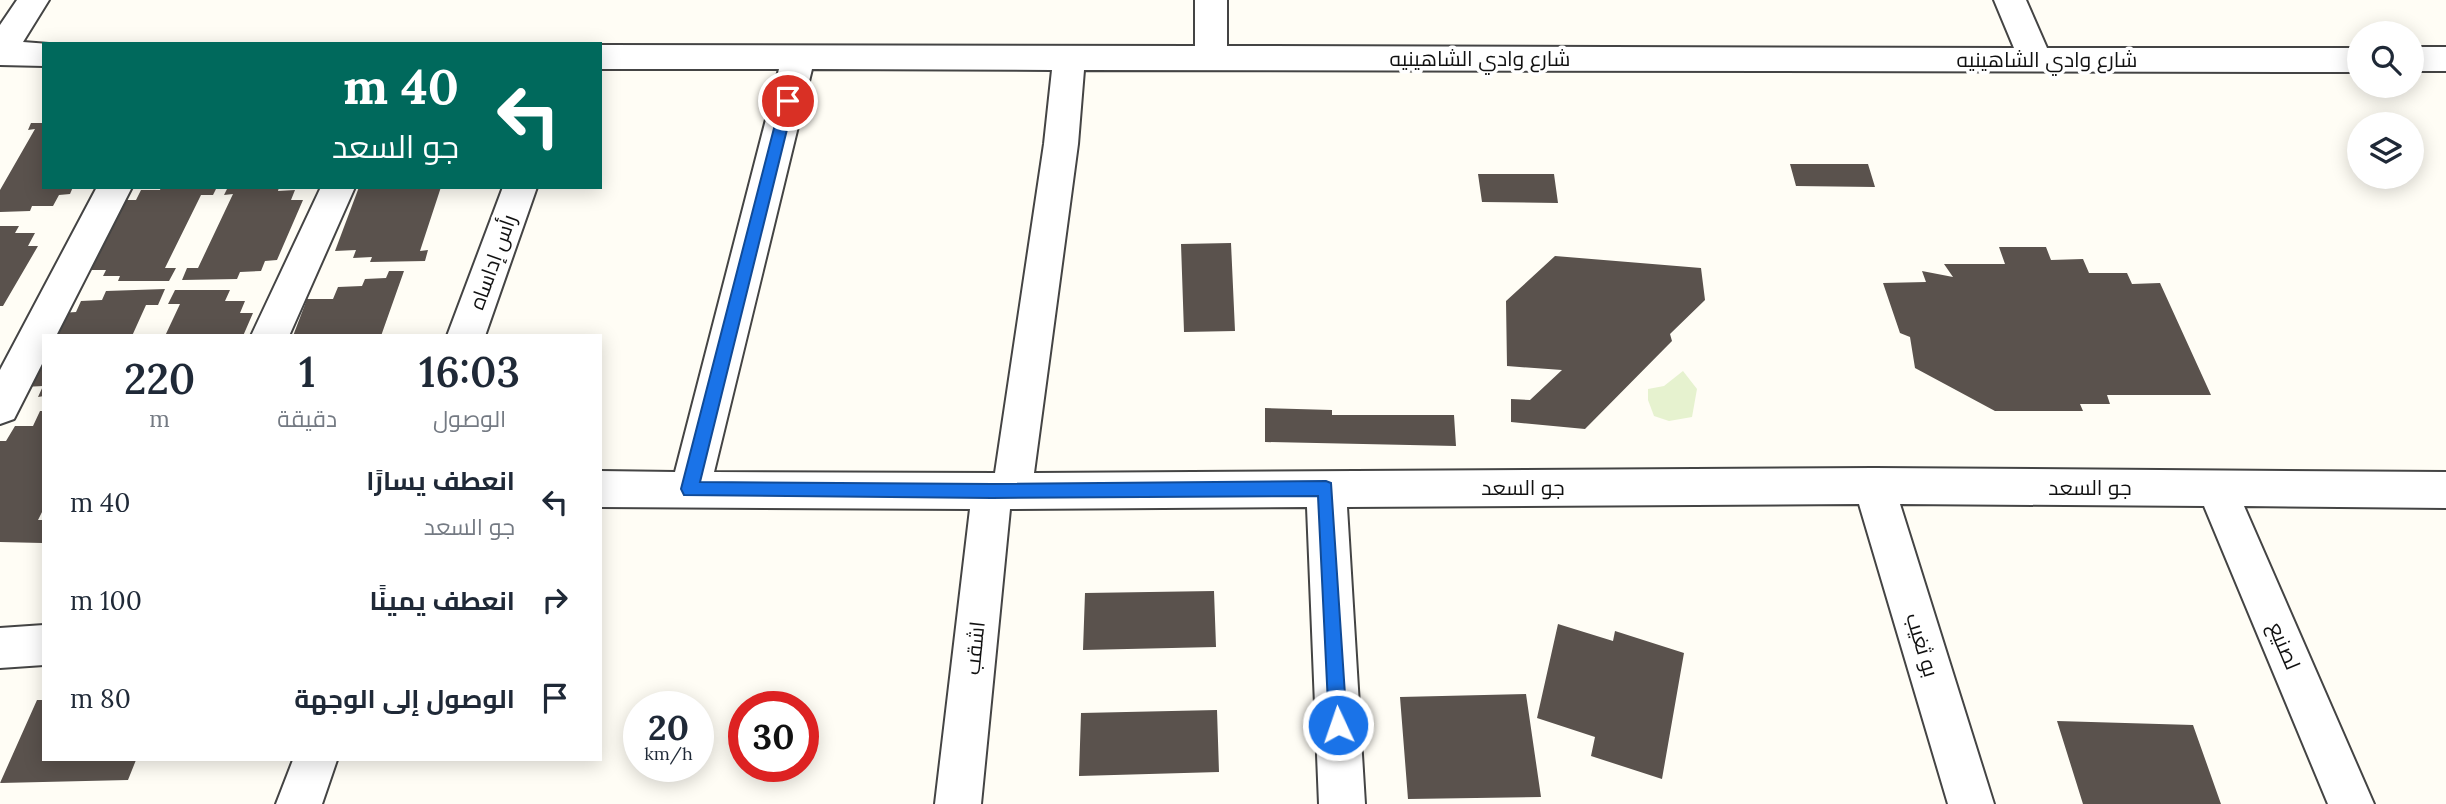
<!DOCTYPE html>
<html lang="ar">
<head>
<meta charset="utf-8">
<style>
  body { margin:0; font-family:Lora,Cairo,serif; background:#f6f6f7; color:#1f2937; direction:rtl; height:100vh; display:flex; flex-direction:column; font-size:26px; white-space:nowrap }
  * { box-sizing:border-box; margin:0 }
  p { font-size:23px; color:#747a83 }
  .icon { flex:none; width:38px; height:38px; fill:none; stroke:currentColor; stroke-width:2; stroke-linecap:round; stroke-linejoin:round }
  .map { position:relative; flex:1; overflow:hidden; direction:ltr }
  .drawer { position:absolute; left:42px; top:334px; width:560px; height:427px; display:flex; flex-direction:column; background:#fff; border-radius:0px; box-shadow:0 4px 18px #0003; direction:rtl }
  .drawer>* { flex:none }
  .banner { position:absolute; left:42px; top:42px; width:560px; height:147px; border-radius:0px; box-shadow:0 4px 18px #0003; direction:rtl; background:#00695c; color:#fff; overflow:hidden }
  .buttons { position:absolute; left:2347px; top:21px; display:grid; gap:14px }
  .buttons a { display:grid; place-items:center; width:77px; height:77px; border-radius:50%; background:#fff; box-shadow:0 4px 18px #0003; font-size:35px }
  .speed { position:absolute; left:623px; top:691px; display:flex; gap:14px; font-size:35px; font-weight:700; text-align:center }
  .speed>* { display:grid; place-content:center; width:91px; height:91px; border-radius:50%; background:#fff; box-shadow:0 4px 18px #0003; line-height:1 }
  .speed small { font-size:18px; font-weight:400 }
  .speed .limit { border:10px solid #d22; background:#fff; color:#111 }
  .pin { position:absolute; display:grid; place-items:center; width:60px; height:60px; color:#fff; margin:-30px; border:4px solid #fff; border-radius:50%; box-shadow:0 2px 7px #0007 }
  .me { position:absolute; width:77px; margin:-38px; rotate:357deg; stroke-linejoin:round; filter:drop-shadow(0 0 5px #0008) }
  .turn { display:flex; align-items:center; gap:24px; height:147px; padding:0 28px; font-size:32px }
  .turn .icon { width:91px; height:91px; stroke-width:2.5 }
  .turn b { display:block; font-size:49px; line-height:60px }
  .eta { display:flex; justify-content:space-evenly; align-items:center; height:119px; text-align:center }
  .eta b { font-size:42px; font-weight:600; line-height:49px }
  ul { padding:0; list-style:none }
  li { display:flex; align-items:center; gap:21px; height:98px; padding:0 28px }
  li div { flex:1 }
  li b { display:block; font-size:26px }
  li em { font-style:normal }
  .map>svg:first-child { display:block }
  .pitch { fill:#e6f2cf }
  .building { fill:#5a524d }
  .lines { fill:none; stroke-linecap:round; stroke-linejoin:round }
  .minor-casing { stroke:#444; stroke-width:4 }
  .minor { fill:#fff; fill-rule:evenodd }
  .route { fill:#1a73e8; stroke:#114b97; stroke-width:2 }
  .labels { text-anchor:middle; stroke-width:7; stroke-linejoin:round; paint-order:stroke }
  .street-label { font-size:21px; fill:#111; stroke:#fff }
</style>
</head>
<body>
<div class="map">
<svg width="2446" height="804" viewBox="0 0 2446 804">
  <rect width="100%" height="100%" fill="#fffdf5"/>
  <path class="pitch" d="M1683,371L1697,389L1692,417L1669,421L1654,416L1648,400V389L1664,386Z"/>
  <path class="building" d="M31,123H44V187H73L70,194L59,195L53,206H32L30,211L0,212V190L35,129L28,130Z
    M1790,164H1868L1875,187L1796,186Z
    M1478,174H1554L1558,203L1482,202Z
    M161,187H217L213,195H201L165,268H176L169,281H118L120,276H103L106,270H85L124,200H136L141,190H160Z
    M228,187H279L278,191L295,190L291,200H303L277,260L265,261L261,271L240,272L237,279L182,280L187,268H198L233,194L224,195Z
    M359,187H441L420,251L428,250L425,261L370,262L372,257L353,258L356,250L335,251Z
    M0,226H19L15,233H35L28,246H38L3,306H0Z
    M1231,243L1235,331L1184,332L1181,244Z
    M1999,247H2046L2051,260L2083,259L2089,273H2127L2132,284L2160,283L2211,395H2107L2110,404H2080L2083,411H1995L1915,368L1910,337L1900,333L1883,283L1926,282L1922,271L1953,277L1944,264H2005Z
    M1555,256L1701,268L1705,300L1670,334L1672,341L1585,429L1511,422V399L1530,400L1562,370L1507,366L1506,301Z
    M389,271H404L381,336H293L307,299H333L338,287L362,286L365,279L386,278Z
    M165,289L158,305H146L132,336H49L61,313L76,312L81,301L102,300L106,291Z
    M175,290H230L225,301H245L240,313H253L243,336H165L180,304H168Z
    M44,347V396L38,397L43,386L24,387Z
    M1265,408L1332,410V415H1454L1456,446L1265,442Z
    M40,411H44V508L38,520H44V539L42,543L0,542V441H6L15,426H33Z
    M1214,591L1216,647L1083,650L1085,593Z
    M1558,624L1613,641L1615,631L1684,653L1662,779L1591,756L1595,737L1537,718Z
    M1526,694L1541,797L1408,799L1400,697Z
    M37,700H44V760H136L128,780L0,783Z
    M1217,710L1219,772L1079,776L1081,713Z
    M2057,721L2193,725L2221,804H2083Z"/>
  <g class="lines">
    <defs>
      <path id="minor" d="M17,0H49L23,42L49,44H44V66L0,65V25Z
        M1195,0H1227V46L2014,48L1994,0H2026L2047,48H2359V72L1084,70L1078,144L1034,473L1874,468L2446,472V508L2244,506L2374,804H2328L2204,506L1900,504L1994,804H1948L1859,504L1347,507L1365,804H1319L1307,507L1010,509L981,804H935L970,509L600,507V471L675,472L779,69H600V45L1195,46ZM812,69L1052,70L1044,144L995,473L714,472Z
        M2412,47H2446V71H2412Z
        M97,187H132L56,336H44V360L14,419L0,424V370Z
        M321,187H355L289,336H251Z
        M503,187H537L485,336H447Z
        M44,625V665L0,668V628Z
        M293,760H337L322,804H276Z"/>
    </defs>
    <use href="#minor" class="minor-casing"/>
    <use href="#minor" class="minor"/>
  </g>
  <path class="route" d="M788,96L794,101L700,482L992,484L1326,481L1331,483L1347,725L1345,731L1338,734L1332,731L1329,725L1318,496L992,498L684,495L681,489L781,101Z"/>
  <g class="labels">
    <g class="street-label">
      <text x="1480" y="66">شارع وادي الشاهينيه</text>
      <text x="2047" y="67">شارع وادي الشاهينيه</text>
      <text transform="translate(493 262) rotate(-70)" y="7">رأس إداساه</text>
      <text x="1523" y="495">جو السعد</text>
      <text x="2090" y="495">جو السعد</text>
      <text transform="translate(1922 645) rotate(73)" y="7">بو ثغيب</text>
      <text transform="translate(2284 646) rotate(67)" y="7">لصنيع</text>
      <text transform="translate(975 648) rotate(-84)" y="7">اشقب</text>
    </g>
  </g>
</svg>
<div class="buttons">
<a><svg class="icon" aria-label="search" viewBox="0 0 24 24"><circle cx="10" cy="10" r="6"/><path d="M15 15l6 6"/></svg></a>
<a><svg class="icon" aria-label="layers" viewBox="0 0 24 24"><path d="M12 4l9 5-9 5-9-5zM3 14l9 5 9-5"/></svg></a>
</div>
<div class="speed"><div>20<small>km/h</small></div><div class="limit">30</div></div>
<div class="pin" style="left:788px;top:101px;background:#d93025"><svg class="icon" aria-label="arrive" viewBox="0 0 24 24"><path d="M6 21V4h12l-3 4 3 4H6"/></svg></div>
<svg class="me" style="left:1338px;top:725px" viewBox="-20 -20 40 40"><circle r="17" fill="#1a73e8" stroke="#fff" stroke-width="3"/><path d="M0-11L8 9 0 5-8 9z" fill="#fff"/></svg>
<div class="banner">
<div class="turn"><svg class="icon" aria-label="left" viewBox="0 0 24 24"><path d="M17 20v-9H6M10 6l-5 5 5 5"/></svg><div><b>40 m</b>جو السعد</div></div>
</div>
<section class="drawer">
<div class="eta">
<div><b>16:03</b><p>الوصول</p></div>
<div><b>1</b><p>دقيقة</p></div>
<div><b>220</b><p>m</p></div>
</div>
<ul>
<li><svg class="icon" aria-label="left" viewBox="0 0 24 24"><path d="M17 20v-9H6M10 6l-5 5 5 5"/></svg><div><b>انعطف يسارًا</b><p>جو السعد</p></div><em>40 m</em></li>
<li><svg class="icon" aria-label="right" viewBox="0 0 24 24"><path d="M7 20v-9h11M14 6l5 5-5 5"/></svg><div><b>انعطف يمينًا</b></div><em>100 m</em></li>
<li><svg class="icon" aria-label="arrive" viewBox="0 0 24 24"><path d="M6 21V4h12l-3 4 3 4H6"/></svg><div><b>الوصول إلى الوجهة</b></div><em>80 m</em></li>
</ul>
</section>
</div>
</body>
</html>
